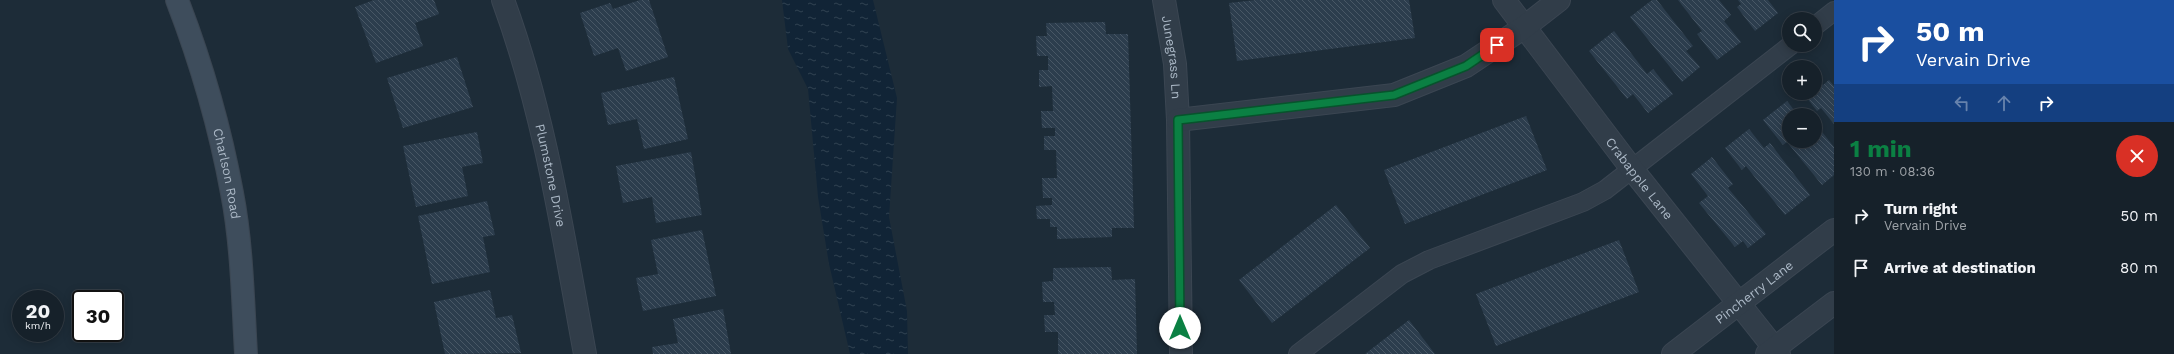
<!DOCTYPE html>
<html lang="en">
<head>
<meta charset="utf-8">
<style>
  body { margin:0; font-family:"Work Sans",sans-serif; background:#1f2932; color:#f1f3f6; height:100vh; display:flex; flex-direction:column; font-size:15px; white-space:nowrap }
  * { box-sizing:border-box; margin:0 }
  p { font-size:13px; color:#9ea3a8 }
  .icon { flex:none; width:22px; height:22px; fill:none; stroke:currentColor; stroke-width:2; stroke-linecap:round; stroke-linejoin:round }
  .map { position:relative; flex:1; overflow:hidden }
  .sheet { display:flex; flex-direction:column; background:#16212a; width:340px }
  .sheet>* { flex:none }
  .banner { background:#1a4fa0; color:#fff; overflow:hidden }
  .controls { position:absolute; left:1782px; top:12px; display:grid; gap:8px }
  .controls a { display:grid; place-items:center; width:40px; height:40px; border-radius:50%; background:#16212a; box-shadow:0 2px 10px #0003,0 0 0 1px #353e47; font-size:20px }
  .speed { position:absolute; left:12px; top:290px; display:flex; gap:8px; font-size:20px; font-weight:700; text-align:center }
  .speed>* { display:grid; place-content:center; width:52px; height:52px; border-radius:50%; background:#16212a; box-shadow:0 2px 10px #0003,0 0 0 1px #353e47; line-height:1 }
  .speed small { font-size:10px; font-weight:400 }
  .speed .limit { border:2px solid #111; border-radius:6px; background:#fff; color:#111 }
  .pin { position:absolute; display:grid; place-items:center; width:34px; height:34px; color:#fff; margin:-17px; border-radius:8px; box-shadow:0 2px 6px #0006 }
  .me { position:absolute; width:44px; margin:-22px; rotate:0deg; stroke-linejoin:round; filter:drop-shadow(0 0 3px #0008) }
  .turn { display:flex; align-items:center; gap:14px; height:84px; padding:0 16px; font-size:18px }
  .turn .icon { width:52px; height:52px; stroke-width:2.5 }
  .turn b { display:block; font-size:28px; line-height:34px }
  .lanes { display:flex; align-items:center; height:38px; padding:0 16px; background:#0003; justify-content:center; gap:20px; direction:ltr }
  .lanes .off { opacity:.35 }
  .round { display:grid; place-items:center; flex:none; width:42px; height:42px; border-radius:21px; background:#1f2932 }
  .overview { display:flex; align-items:center; justify-content:space-between; height:68px; padding:0 16px }
  h1 { font-size:24px; font-weight:700; line-height:30px; color:#0b8043 }
  ul { padding:0; list-style:none }
  li { display:flex; align-items:center; gap:12px; height:52px; padding:0 16px }
  li div { flex:1 }
  li b { display:block; font-size:15px }
  li em { font-style:normal }
  main { display:flex; flex:1; min-height:0 }
  .map>svg:first-child { display:block }
  .water { fill:url(#water-ripples) }
  .building { fill:url(#building-back-hatch) }
  .lines { fill:none; stroke-linecap:round; stroke-linejoin:round }
  .lane-casing { stroke:#3b4652; stroke-width:20 }
  .street-casing { stroke:#3b4652; stroke-width:24 }
  .secondary-casing { stroke:#3b4652; stroke-width:24 }
  .lane { stroke:#313d49; stroke-width:18 }
  .street { stroke:#313d49; stroke-width:22 }
  .secondary { stroke:#3e4d5c; stroke-width:22 }
  .route-casing { stroke:#07532c; stroke-width:10 }
  .route { stroke:#0b8043; stroke-width:7 }
  .labels { text-anchor:middle; stroke-width:4; stroke-linejoin:round; paint-order:stroke }
  .street-label { font-size:13px; fill:#abb8c6; stroke:#17222d }
</style>
</head>
<body>
<main>
<div class="map">
<svg width="1834" height="354" viewBox="0 0 1834 354">
  <defs>
    <pattern id="water-ripples" width="26" height="14" patternUnits="userSpaceOnUse"><rect width="26" height="14" fill="#112436"/><path d="M2 4q2-2 4 0t4 0M15 11q2-2 4 0t4 0" fill="none" stroke="#314252"/></pattern>
    <pattern id="building-back-hatch" width="6" height="6" patternUnits="userSpaceOnUse"><rect width="6" height="6" fill="#2c3d4d"/><path d="M-1 5l2 2M0 0l6 6M5-1l2 2" fill="none" stroke="#485765"/></pattern>
  </defs>
  <rect width="100%" height="100%" fill="#1d2c38"/>
  <path class="water" d="M782,0H873L897,98L889,217L907,311L908,354H850L829,264L818,197L808,89L788,49Z"/>
  <path class="building" d="M374,0H434L439,14L415,23L423,46L376,63L355,7Z
    M640,0H649L668,57L626,71L618,48L594,56L580,13L610,3L613,9Z
    M1256,0H1409L1415,38L1237,61L1229,3Z
    M1652,0H1657L1693,46L1686,51L1700,67L1682,82L1630,17Z
    M1678,0H1719L1731,15L1724,21L1741,42L1717,60L1697,34L1702,31Z
    M1738,0H1768L1778,13L1755,31L1737,7L1741,4Z
    M1105,22L1106,34H1128L1134,228H1112V237L1057,239V227H1050V219H1037L1036,206L1052,205V198H1043L1042,178H1057L1056,150H1044V136H1055V128H1042L1041,111H1053L1052,86L1039,87V70H1048V56H1037L1036,36H1047L1046,23Z
    M1614,31L1647,74L1653,69L1673,94L1648,113L1633,94L1627,99L1589,51Z
    M457,57L473,107L403,128L387,78Z
    M1815,76L1823,85L1829,80L1834,86V124L1821,108L1817,111L1803,93H1815Z
    M674,77L688,139L644,149L637,119L608,125L601,93Z
    M1787,101L1798,115H1789V141H1815V123L1834,147V175L1822,185L1787,142L1783,145L1763,120Z
    M1526,116L1547,170L1405,224L1384,170Z
    M1749,129L1764,148L1770,143L1810,195L1785,215L1746,166L1742,170L1725,148Z
    M477,132L483,163L462,167L468,196L416,207L403,146Z
    M691,152L702,215L656,223L652,197L623,203L616,166Z
    M1712,157L1733,184L1728,188L1766,234L1748,248L1743,241L1735,247L1699,203L1708,196L1691,174Z
    M487,201L495,235L483,237L490,272L432,284L418,216Z
    M1336,205L1370,248L1272,323L1239,280Z
    M702,230L716,296L643,311L636,278L658,274L651,240Z
    M1619,240L1639,292L1496,346L1476,294Z
    M1111,267L1112,280L1135,279L1137,354H1058V332H1045L1044,315H1055L1054,302H1043L1042,282L1053,281V268Z
    M490,290L496,318L512,315L521,353L445,354L434,302Z
    M723,309L731,354H653L652,347L678,343L673,319Z
    M1409,320L1435,354H1365Z"/>
  <g class="lines">
    <defs>
      <path id="lane" d="M1815,26L1834,11
        M1298,354L1402,274L1429,260L1583,202L1605,190L1791,45"/>
      <g id="street">
        <path id="s1" d="M503,0C545,114 563,235 585,354"/>
        <path id="s2" d="M1164,0L1175,64L1178,120L1181,354"/>
        <path id="s3" d="M1504,0L1632,169L1779,354"/>
        <path d="M1178,120L1394,95L1466,66L1523,28L1559,0"/>
        <path id="s4" d="M1673,354L1834,230"/>
        <path d="M1767,354L1834,303"/>
      </g>
      <g id="secondary">
        <path id="s5" d="M177,0C201,62 220,128 232,193C242,244 243,302 246,354"/>
      </g>
    </defs>
    <use href="#lane" class="lane-casing"/>
    <use href="#street" class="street-casing"/>
    <use href="#secondary" class="secondary-casing"/>
    <use href="#lane" class="lane"/>
    <use href="#street" class="street"/>
    <use href="#secondary" class="secondary"/>
  </g>
  <g class="lines">
    <defs>
      <path id="route" d="M1180,328L1178,120L1394,95L1466,66L1497,45"/>
    </defs>
    <use href="#route" class="route-casing"/>
    <use href="#route" class="route"/>
  </g>
  <g class="labels">
    <g class="street-label">
      <text dy="5" stroke="none"><textPath href="#s2" startOffset="58">Junegrass Ln</textPath></text>
      <text dy="5" stroke="none"><textPath href="#s5" startOffset="181">Charlson Road</textPath></text>
      <text dy="5" stroke="none"><textPath href="#s1" startOffset="182">Plumstone Drive</textPath></text>
      <text dy="5" stroke="none"><textPath href="#s3" startOffset="224">Crabapple Lane</textPath></text>
      <text dy="5" stroke="none"><textPath href="#s4" startOffset="102">Pincherry Lane</textPath></text>
    </g>
  </g>
</svg>
<div class="controls">
<a><svg class="icon" aria-label="search" viewBox="0 0 24 24"><circle cx="10" cy="10" r="6"/><path d="M15 15l6 6"/></svg></a>
<a>+</a>
<a>−</a>
</div>
<div class="speed"><div>20<small>km/h</small></div><div class="limit">30</div></div>
<div class="pin" style="left:1497px;top:45px;background:#d93025"><svg class="icon" aria-label="arrive" viewBox="0 0 24 24"><path d="M6 21V4h12l-3 4 3 4H6"/></svg></div>
<svg class="me" style="left:1180px;top:328px" viewBox="-20 -20 40 40"><circle r="19" fill="#fff"/><path d="M0-13L10 11 0 6-10 11z" fill="#0b8043"/></svg>
</div>
<section class="sheet">
<div class="banner">
<div class="turn"><svg class="icon" aria-label="right" viewBox="0 0 24 24"><path d="M7 20v-9h11M14 6l5 5-5 5"/></svg><div><b>50 m</b>Vervain Drive</div></div>
<div class="lanes"><svg class="icon off" aria-label="left" viewBox="0 0 24 24"><path d="M17 20v-9H6M10 6l-5 5 5 5"/></svg><svg class="icon off" aria-label="ahead" viewBox="0 0 24 24"><path d="M12 20V5M6 11l6-6 6 6"/></svg><svg class="icon" aria-label="right" viewBox="0 0 24 24"><path d="M7 20v-9h11M14 6l5 5-5 5"/></svg></div>
</div>
<div class="overview"><div><h1>1 min</h1><p>130 m · 08:36</p></div><a class="round" style="background:#d93025;color:#fff"><svg class="icon" aria-label="close" viewBox="0 0 24 24"><path d="M6 6l12 12M18 6L6 18"/></svg></a></div>
<ul>
<li><svg class="icon" aria-label="right" viewBox="0 0 24 24"><path d="M7 20v-9h11M14 6l5 5-5 5"/></svg><div><b>Turn right</b><p>Vervain Drive</p></div><em>50 m</em></li>
<li><svg class="icon" aria-label="arrive" viewBox="0 0 24 24"><path d="M6 21V4h12l-3 4 3 4H6"/></svg><div><b>Arrive at destination</b></div><em>80 m</em></li>
</ul>
</section>
</main>
</body>
</html>
